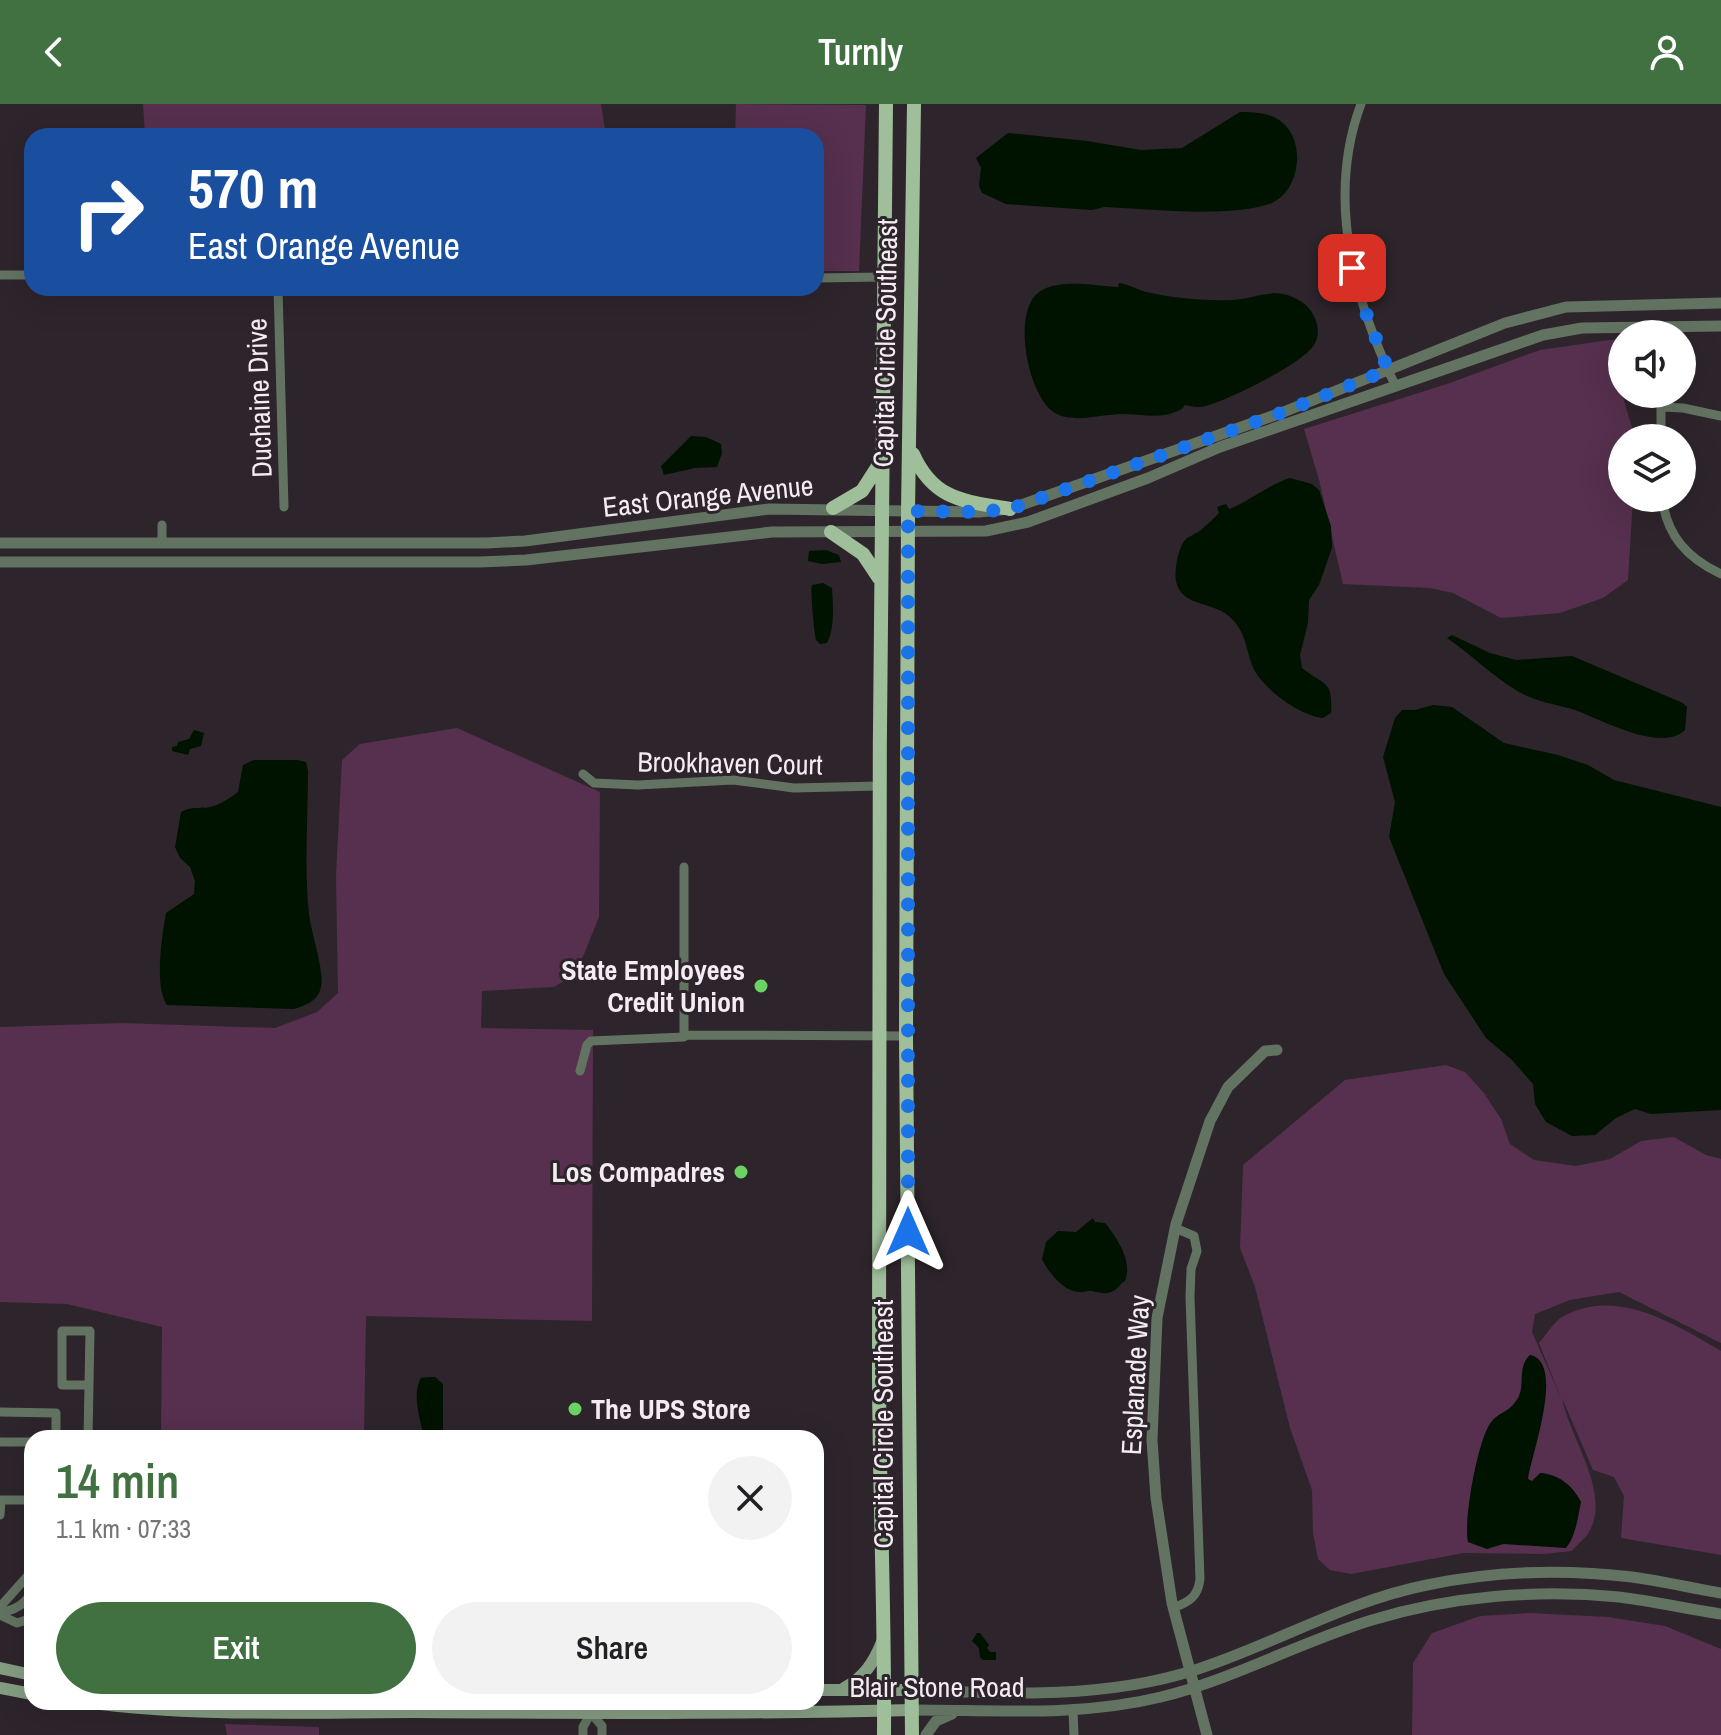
<!DOCTYPE html>
<html lang="en">
<head>
<meta charset="utf-8">
<style>
  body { margin:0; font-family:"Archivo Narrow",sans-serif; background:#f2f2f2; color:#202124; height:100vh; display:flex; flex-direction:column; font-size:30px; white-space:nowrap }
  * { box-sizing:border-box; margin:0 }
  p { font-size:26px; color:#757577 }
  .icon { flex:none; width:44px; height:44px; fill:none; stroke:currentColor; stroke-width:2; stroke-linecap:round; stroke-linejoin:round }
  .map { position:relative; flex:1; overflow:hidden }
  .panel { position:absolute; left:24px; top:1326px; width:800px; height:280px; display:flex; flex-direction:column; background:#fff; border-radius:24px; box-shadow:0 8px 32px #0002 }
  .panel>* { flex:none }
  .hud { position:absolute; left:24px; top:24px; width:800px; height:168px; border-radius:24px; box-shadow:0 8px 32px #0002; background:#1a4fa0; color:#fff; overflow:hidden }
  .fabs { position:absolute; left:1608px; top:216px; display:grid; gap:16px }
  .fabs a { display:grid; place-items:center; width:88px; height:88px; border-radius:50%; background:#fff; box-shadow:0 8px 32px #0002; font-size:40px }
  .pin { position:absolute; display:grid; place-items:center; width:68px; height:68px; color:#fff; margin:-34px; border-radius:16px; box-shadow:0 4px 12px #0006 }
  .me { position:absolute; width:88px; margin:-44px; rotate:0deg; stroke-linejoin:round; filter:drop-shadow(0 0 6px #0008) }
  .turn { display:flex; align-items:center; gap:28px; height:168px; padding:0 32px; font-size:36px }
  .turn .icon { width:104px; height:104px; stroke-width:2.5 }
  .turn b { display:block; font-size:56px; line-height:68px }
  .round { display:grid; place-items:center; flex:none; width:84px; height:84px; border-radius:42px; background:#f2f2f2 }
  .overview { display:flex; align-items:center; justify-content:space-between; height:136px; padding:0 32px }
  h1 { font-size:48px; font-weight:600; line-height:60px; color:#417140 }
  .cta { display:flex; gap:16px; margin-top:auto; padding:16px 32px }
  .cta a { flex:1; height:92px; border-radius:48px; background:#417140; color:#fff; font-size:32px; font-weight:600; line-height:92px; text-align:center }
  .cta a+a { background:#f2f2f2; color:#202124 }
  header { display:flex; justify-content:space-between; align-items:center; height:104px; padding:0 32px; background:#417140; color:#fff; font-size:36px; font-weight:600 }
  .map>svg:first-child { display:block }
  .green { fill:#56304e }
  .water { fill:#001200 }
  .lines { fill:none; stroke-linecap:round; stroke-linejoin:round }
  .minor { stroke:#637362; stroke-width:9 }
  .tertiary { stroke:#637362; stroke-width:11 }
  .secondary { stroke:#859e82; stroke-width:12 }
  .primary { stroke:#9fbf9b; stroke-width:14 }
  .route { stroke:#1a73e8; stroke-width:14; stroke-dasharray:0 25.2 }
  .poi-dot { fill:#6ad363; stroke:#2d252b; stroke-width:3 }
  .labels { text-anchor:middle; stroke-width:6; stroke-linejoin:round; paint-order:stroke }
  .street-label { font-size:28px; fill:#f3edf1; stroke:#2d252b }
  .poi-label { font-size:28px; font-weight:bold; fill:#f3edf1; stroke:#2d252b; text-anchor:end }
</style>
</head>
<body>
<header><svg class="icon" aria-label="back" viewBox="0 0 24 24"><path d="M15 5l-7 7 7 7"/></svg>Turnly<svg class="icon" aria-label="person" viewBox="0 0 24 24"><circle cx="12" cy="8" r="4"/><path d="M4 21q1-7 8-7t8 7"/></svg></header>
<div class="map">
<svg width="1721" height="1631" viewBox="0 0 1721 1631">
  <rect width="100%" height="100%" fill="#2d252b"/>
  <path class="green" d="M143,0H601L606,32H145Z
    M736,0L866,1L859,167H816V32H735Z
    M1609,236H1622V290L1635,334H1622V394H1633L1628,476L1603,494L1560,509L1501,514L1453,489L1430,484L1343,480L1319,376L1304,325L1447,280L1540,246Z
    M457,624L600,688L599,813L576,870L554,883L482,887L481,924L593,926L592,1217L366,1212L364,1334H161L162,1223L67,1200L0,1198V923L122,919L275,924L317,908L338,889L336,772L342,656L360,640Z
    M1446,961L1465,968L1484,989L1501,1015L1510,1040L1534,1056L1576,1062L1610,1055L1641,1037L1674,1033L1706,1051L1721,1055V1239L1619,1188L1570,1196L1535,1210L1532,1228L1561,1294L1539,1239C1545,1232 1552,1221 1559,1215C1613,1181 1673,1219 1721,1247V1451L1621,1434L1624,1392L1614,1373L1593,1366L1562,1294C1569,1333 1612,1389 1589,1428C1586,1434 1577,1440 1572,1447L1544,1450L1464,1449L1351,1470L1330,1466L1318,1455L1313,1429L1312,1386L1290,1324L1255,1183L1240,1144L1243,1061L1345,976Z
    M1530,1509L1608,1513L1665,1522L1721,1545V1631H1412L1413,1559L1432,1529L1480,1512Z
    M225,1620L319,1623V1631H227Z"/>
  <path class="water" d="M1240,8C1257,8 1274,9 1286,22C1306,44 1298,90 1269,100C1227,114 1150,105 1104,103L1092,106L1006,100L982,89L979,82L981,64L976,54L1008,29L1087,37L1141,46L1182,44Z
    M1119,179C1128,180 1136,185 1146,188C1172,194 1205,197 1232,196C1260,194 1274,181 1302,198C1315,207 1323,227 1314,241C1302,260 1232,294 1209,301C1201,304 1193,303 1185,301L1182,305C1177,307 1171,310 1165,311C1151,313 1136,310 1122,310C1102,310 1073,320 1055,309C1028,293 1011,208 1039,188C1059,174 1096,182 1118,183Z
    M691,332L706,333L721,340L722,349L717,363L695,364L664,371L661,362Z
    M1290,374L1312,380L1319,386L1331,422L1332,444L1319,481L1309,496L1308,519L1300,551L1302,564C1325,582 1333,576 1331,609L1323,614C1300,612 1260,583 1252,561C1247,548 1246,533 1237,521C1218,493 1182,507 1176,477C1174,467 1178,444 1185,436C1189,432 1196,430 1201,426C1207,421 1213,415 1219,409L1217,403L1226,400L1229,405C1250,397 1268,381 1290,374Z
    M826,446L839,451L841,458L822,460L808,457L809,447Z
    M823,479L832,484C833,501 835,524 827,539L820,540L816,536C814,526 810,486 812,481Z
    M1452,531L1490,549L1516,556L1572,552L1683,599L1687,603L1685,626C1661,649 1602,616 1575,606C1559,601 1543,599 1527,592C1501,580 1472,551 1447,534Z
    M1433,601L1452,603L1504,639L1558,651L1588,661L1614,676L1721,703V1006L1651,1010L1635,1005L1616,1014L1595,1031L1572,1032L1546,1018L1535,1000L1533,980L1512,956L1486,934L1444,870L1389,733L1395,698L1383,653L1395,614L1402,606H1415Z
    M194,626L204,629L201,642L190,645L188,651L172,647V643L177,642L178,638L189,635Z
    M254,656H297L306,658L308,667C308,714 304,763 309,810C311,828 325,869 321,883C318,897 306,901 294,905L167,901C154,883 162,831 166,809L194,790L195,777L190,763L180,754L175,743L181,708C192,701 203,706 214,702C223,699 231,693 238,688L243,661Z
    M1093,1114L1095,1118L1105,1119C1117,1134 1133,1157 1125,1177C1119,1180 1119,1185 1111,1188C1103,1191 1100,1188 1092,1187C1088,1186 1084,1189 1079,1188C1064,1188 1048,1168 1042,1155L1046,1138L1058,1127L1076,1128Z
    M1530,1251C1566,1258 1531,1352 1528,1375L1532,1377L1540,1369C1559,1370 1573,1382 1581,1398C1578,1412 1576,1432 1566,1444L1503,1440L1487,1445L1468,1438C1463,1418 1478,1332 1492,1317C1502,1306 1510,1309 1519,1292C1525,1278 1517,1263 1530,1251Z
    M429,1273H435L443,1280V1334H424C421,1317 411,1290 421,1274Z
    M977,1529H980L989,1541L987,1544L990,1548H996V1556H983L980,1553L979,1544L972,1537Z"/>
  <g class="lines">
    <path class="minor" d="M1361,0C1326,94 1353,194 1395,281
      M0,171H32
      M816,174L883,173
      M278,184L284,403
      M1661,290V334
      M1661,303L1683,304L1721,312
      M1662,394C1667,432 1687,454 1721,470
      M162,421V439
      M583,670L594,679L638,681L733,676L794,684L879,682
      M684,763V931L906,932
      M580,967L587,941L591,937L684,933
      M0,1308L56,1309V1334
      M88,1334L90,1227H62V1281H89
      M0,1338H32
      M0,1396H32
      M0,1411L1,1396
      M0,1503L32,1467
      M1173,1504C1189,1498 1198,1493 1200,1475L1190,1193L1191,1165L1197,1147L1194,1132L1175,1124
      M0,1508C14,1507 25,1500 32,1488
      M0,1511L17,1519L32,1514
      M1073,1607L1074,1631
      M583,1631V1623L591,1609L602,1622V1631"/>
    <path class="tertiary" d="M0,439H486L525,437L769,405L979,408L1010,405L1281,309L1505,219L1566,203L1721,199
      M0,458H480L526,456L772,428L986,427L1028,418L1148,374L1220,343L1543,231L1582,224L1721,222
      M912,1586C1006,1590 1105,1595 1195,1566C1273,1541 1346,1497 1427,1481C1494,1467 1564,1465 1632,1473C1662,1477 1691,1484 1721,1489
      M913,1606C996,1606 1079,1613 1161,1593C1234,1575 1300,1538 1372,1516C1451,1492 1537,1485 1619,1493C1653,1497 1687,1505 1721,1510
      M926,1631L936,1617L952,1610
      M1207,1631L1172,1499L1156,1394L1152,1336L1157,1214L1176,1120L1210,1017L1228,983L1265,947L1277,946"/>
    <path class="secondary" d="M0,1564L32,1571
      M0,1584L32,1590
      M844,1584C864,1574 874,1558 882,1538
      M816,1586H912
      M86,1598C194,1613 305,1608 414,1608C580,1609 746,1610 913,1606"/>
    <path class="primary" d="M913,350C934,397 965,397 1010,405
      M833,404L862,387L882,356
      M831,428L863,450L879,474
      M884,1631C885,1508 879,1385 879,1262C878,841 880,421 886,0
      M912,1631L906,932L908,407L914,0"/>
  </g>
  <g class="lines">
    <path class="route" d="M908,1128V407L979,408L1010,405L1281,309L1388,266L1361,196L1352,164"/>
  </g>
  <g class="poi-dot">
    <circle cx="761" cy="882" r="8"/>
    <circle cx="741" cy="1068" r="8"/>
    <circle cx="575" cy="1305" r="8"/>
  </g>
  <g class="labels">
    <g class="street-label">
      <text transform="translate(885 239) rotate(-89)" y="10">Capital Circle Southeast</text>
      <text transform="translate(259 294) rotate(-92)" y="10">Duchaine Drive</text>
      <text transform="translate(708 392) rotate(-6)" y="10">East Orange Avenue</text>
      <text transform="translate(730 659) rotate(1)" y="10">Brookhaven Court</text>
      <text transform="translate(1135 1271) rotate(-87)" y="10">Esplanade Way</text>
      <text transform="translate(883 1320) rotate(-90)" y="10">Capital Circle Southeast</text>
      <text x="937" y="1593">Blair Stone Road</text>
    </g>
    <g class="poi-label">
      <text x="745" y="876">State Employees<tspan x="745" dy="32">Credit Union</tspan></text>
      <text x="725" y="1078">Los Compadres</text>
      <text x="591" y="1315" text-anchor="start">The UPS Store</text>
    </g>
  </g>
</svg>
<div class="fabs">
<a><svg class="icon" aria-label="sound" viewBox="0 0 24 24"><path d="M4 9h4l5-4v14l-5-4H4zM17 9q2 3 0 6"/></svg></a>
<a><svg class="icon" aria-label="layers" viewBox="0 0 24 24"><path d="M12 4l9 5-9 5-9-5zM3 14l9 5 9-5"/></svg></a>
</div>
<div class="pin" style="left:1352px;top:164px;background:#d93025"><svg class="icon" aria-label="arrive" viewBox="0 0 24 24"><path d="M6 21V4h12l-3 4 3 4H6"/></svg></div>
<svg class="me" style="left:908px;top:1128px" viewBox="-20 -20 40 40"><path d="M0-17L14 15 0 8-14 15z" fill="#1a73e8" stroke="#fff" stroke-width="4"/></svg>
<div class="hud">
<div class="turn"><svg class="icon" aria-label="right" viewBox="0 0 24 24"><path d="M7 20v-9h11M14 6l5 5-5 5"/></svg><div><b>570 m</b>East Orange Avenue</div></div>
</div>
<section class="panel">
<div class="overview"><div><h1>14 min</h1><p>1.1 km · 07:33</p></div><a class="round"><svg class="icon" aria-label="close" viewBox="0 0 24 24"><path d="M6 6l12 12M18 6L6 18"/></svg></a></div>
<div class="cta"><a>Exit</a><a>Share</a></div>
</section>
</div>
</body>
</html>
